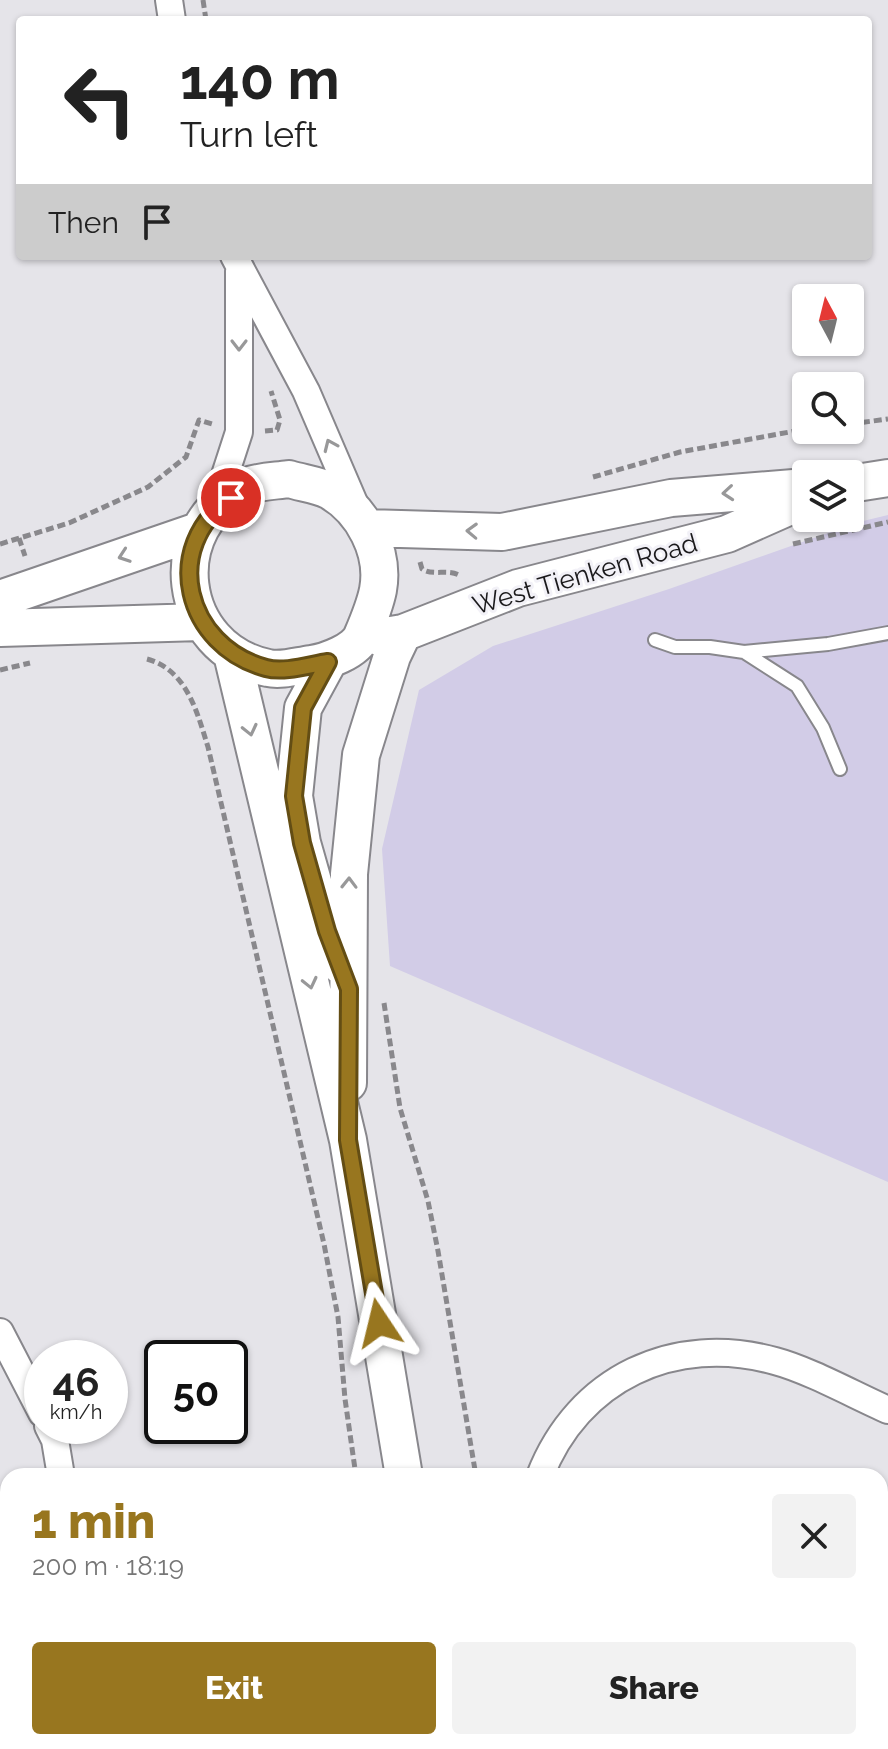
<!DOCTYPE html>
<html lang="en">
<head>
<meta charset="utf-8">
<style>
  body { margin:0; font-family:Raleway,sans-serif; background:#f2f2f2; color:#222; height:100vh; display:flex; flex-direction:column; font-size:30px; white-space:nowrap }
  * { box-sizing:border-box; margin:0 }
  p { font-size:26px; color:#767676 }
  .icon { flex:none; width:44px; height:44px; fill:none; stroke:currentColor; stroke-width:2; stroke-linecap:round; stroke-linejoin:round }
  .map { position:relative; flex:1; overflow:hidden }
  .sheet { position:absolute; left:0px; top:1468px; width:888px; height:282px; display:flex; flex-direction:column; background:#fff; border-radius:24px 24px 0 0; box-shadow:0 2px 6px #0004 }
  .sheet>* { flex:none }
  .guide { position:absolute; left:16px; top:16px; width:856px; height:244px; border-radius:8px; box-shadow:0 2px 6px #0004; background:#fff; color:#222; overflow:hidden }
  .needle { width:52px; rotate:353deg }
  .fabs { position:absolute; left:792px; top:284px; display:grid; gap:16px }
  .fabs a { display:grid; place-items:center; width:72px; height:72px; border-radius:8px; background:#fff; box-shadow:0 2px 6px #0004; font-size:40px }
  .speed { position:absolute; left:24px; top:1340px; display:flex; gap:16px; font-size:40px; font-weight:700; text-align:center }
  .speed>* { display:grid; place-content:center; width:104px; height:104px; border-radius:50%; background:#fff; box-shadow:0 2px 6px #0004; line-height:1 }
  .speed small { font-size:20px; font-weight:400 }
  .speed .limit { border:4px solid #111; border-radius:12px; background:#fff; color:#111 }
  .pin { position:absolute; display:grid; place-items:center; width:68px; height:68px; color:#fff; margin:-34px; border:4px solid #fff; border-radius:50%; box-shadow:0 2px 8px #0007 }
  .me { position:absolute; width:88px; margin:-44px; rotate:350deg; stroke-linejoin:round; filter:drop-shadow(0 0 6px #0008) }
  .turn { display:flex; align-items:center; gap:28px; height:168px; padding:0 32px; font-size:36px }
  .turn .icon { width:104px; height:104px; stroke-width:2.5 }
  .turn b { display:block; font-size:56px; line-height:68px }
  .then { display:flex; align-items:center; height:76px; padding:0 32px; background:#0003; gap:16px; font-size:30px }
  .round { display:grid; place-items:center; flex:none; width:84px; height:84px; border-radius:8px; background:#f2f2f2 }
  .head { display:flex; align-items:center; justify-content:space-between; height:136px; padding:0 32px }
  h1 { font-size:48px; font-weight:800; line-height:60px; color:#98761f }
  .cta { display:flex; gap:16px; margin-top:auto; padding:16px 32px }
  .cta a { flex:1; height:92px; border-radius:8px; background:#98761f; color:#fff; font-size:32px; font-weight:800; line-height:92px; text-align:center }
  .cta a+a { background:#f2f2f2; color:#222 }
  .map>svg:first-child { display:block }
  .green { fill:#d2cce7 }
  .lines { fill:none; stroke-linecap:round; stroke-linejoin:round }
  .lane-casing { stroke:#88878c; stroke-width:16 }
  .street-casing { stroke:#88878c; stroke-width:30 }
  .secondary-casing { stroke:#88878c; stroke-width:40 }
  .path { stroke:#89888c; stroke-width:5; stroke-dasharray:8 4; stroke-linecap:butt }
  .lane { stroke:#fff; stroke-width:12 }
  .street { stroke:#fff; stroke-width:26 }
  .secondary { stroke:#fff; stroke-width:36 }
  .oneway { stroke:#989899 }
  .route-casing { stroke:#634d14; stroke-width:20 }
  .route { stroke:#98761f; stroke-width:14 }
  .labels { text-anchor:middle; stroke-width:6; stroke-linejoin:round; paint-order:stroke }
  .street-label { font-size:26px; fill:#1b1a1c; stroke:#f2f1f7 }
</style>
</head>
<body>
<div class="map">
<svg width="888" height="1749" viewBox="0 0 888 1749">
  <rect width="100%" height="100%" fill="#e5e4e9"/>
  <path class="green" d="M888,515V1182L390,966L382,849L419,690L493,646L669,589L859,522Z"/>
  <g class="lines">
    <defs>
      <path id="lane" d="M655,640L675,647H710L744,652L797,686L823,728L840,769
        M744,652L828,644L888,633"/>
      <path id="street" d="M169,0L172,20
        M234,256L306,391L358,512
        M214,509L239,432V271
        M0,1332L42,1413
        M48,1426L55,1440L61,1476
        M540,1476C578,1378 674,1333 775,1361C809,1370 854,1395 888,1410
        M880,1720L888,1718
        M554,1742L556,1749
        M39,1749L41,1742
        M740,1749L751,1742"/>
      <path id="secondary" d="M289,479C302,483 319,485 330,491C363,510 385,552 378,590C375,605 368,622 362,636C356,651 326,662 311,664C297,666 281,671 268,668C176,649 160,526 247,486C259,481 276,481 289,479Z
        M850,484L888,478
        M367,528L502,532L671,498L806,487
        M0,599L198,531
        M0,628L201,622
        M379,637L403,633L518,588L727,534L806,499
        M232,654L348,1140L404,1476
        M328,662L303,708L294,796L302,843L327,931L340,965
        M348,1083L349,874L361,755L392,656L403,633
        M446,1742L447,1749"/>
    </defs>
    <use href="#lane" class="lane-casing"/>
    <use href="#street" class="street-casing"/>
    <use href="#secondary" class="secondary-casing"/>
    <path class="path" d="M203,0L206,20
      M850,424L888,419
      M265,431L277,430L280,420L271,391
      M593,477L680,452L806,429
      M19,538L25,556
      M0,544L69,523L148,487L186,457L199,420L212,424
      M793,544L888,522
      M420,562L422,569C433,576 447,569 459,575
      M147,659C187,670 197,712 208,747L324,1244L338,1317L345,1399L356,1476
      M0,670L30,663
      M384,1003L400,1108L428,1201L438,1251L476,1476
      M393,1742L394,1749
      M522,1742V1749"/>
    <use href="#lane" class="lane"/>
    <use href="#street" class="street"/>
    <use href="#secondary" class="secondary"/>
  </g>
  <defs><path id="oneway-chevron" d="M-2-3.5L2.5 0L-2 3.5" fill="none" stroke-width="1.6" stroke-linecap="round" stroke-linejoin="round" transform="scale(2)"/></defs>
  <g class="oneway">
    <use href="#oneway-chevron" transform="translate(239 345) rotate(90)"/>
    <use href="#oneway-chevron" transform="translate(330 445) rotate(-114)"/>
    <use href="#oneway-chevron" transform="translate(728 493) rotate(175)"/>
    <use href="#oneway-chevron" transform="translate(472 531) rotate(-178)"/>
    <use href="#oneway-chevron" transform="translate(124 556) rotate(161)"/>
    <use href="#oneway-chevron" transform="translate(250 730) rotate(77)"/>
    <use href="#oneway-chevron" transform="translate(349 883) rotate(-89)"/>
    <use href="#oneway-chevron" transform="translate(310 983) rotate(77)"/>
  </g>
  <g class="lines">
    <defs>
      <path id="route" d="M231,498C160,547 185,646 266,668C284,673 309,665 328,662L303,708L294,796L302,843L327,931L349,989L348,1140L379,1323"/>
    </defs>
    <use href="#route" class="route-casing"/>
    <use href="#route" class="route"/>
  </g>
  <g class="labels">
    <g class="street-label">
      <text transform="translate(585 574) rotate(-16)" y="9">West Tienken Road</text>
    </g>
  </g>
</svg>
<div class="fabs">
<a><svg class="needle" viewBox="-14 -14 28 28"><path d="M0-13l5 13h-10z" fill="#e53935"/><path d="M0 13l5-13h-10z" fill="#767676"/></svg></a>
<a><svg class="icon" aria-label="search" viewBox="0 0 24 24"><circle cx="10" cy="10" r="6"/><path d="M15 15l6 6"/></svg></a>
<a><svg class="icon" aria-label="layers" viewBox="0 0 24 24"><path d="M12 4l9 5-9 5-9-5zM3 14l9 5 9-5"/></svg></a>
</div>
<div class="speed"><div>46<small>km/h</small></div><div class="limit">50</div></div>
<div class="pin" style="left:231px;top:498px;background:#d93025"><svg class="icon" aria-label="arrive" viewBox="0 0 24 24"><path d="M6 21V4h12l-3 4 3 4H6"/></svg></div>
<svg class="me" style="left:379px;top:1323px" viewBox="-20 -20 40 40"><path d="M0-17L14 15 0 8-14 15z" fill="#98761f" stroke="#fff" stroke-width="4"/></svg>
<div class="guide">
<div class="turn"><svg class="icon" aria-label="left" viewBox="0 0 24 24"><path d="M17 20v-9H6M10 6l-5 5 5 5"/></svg><div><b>140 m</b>Turn left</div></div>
<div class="then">Then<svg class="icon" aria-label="arrive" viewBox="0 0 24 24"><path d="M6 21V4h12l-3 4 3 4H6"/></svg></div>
</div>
<section class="sheet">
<div class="head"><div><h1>1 min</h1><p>200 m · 18:19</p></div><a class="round"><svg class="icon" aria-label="close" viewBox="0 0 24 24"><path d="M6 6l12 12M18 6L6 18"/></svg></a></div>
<div class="cta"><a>Exit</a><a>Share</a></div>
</section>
</div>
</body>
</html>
